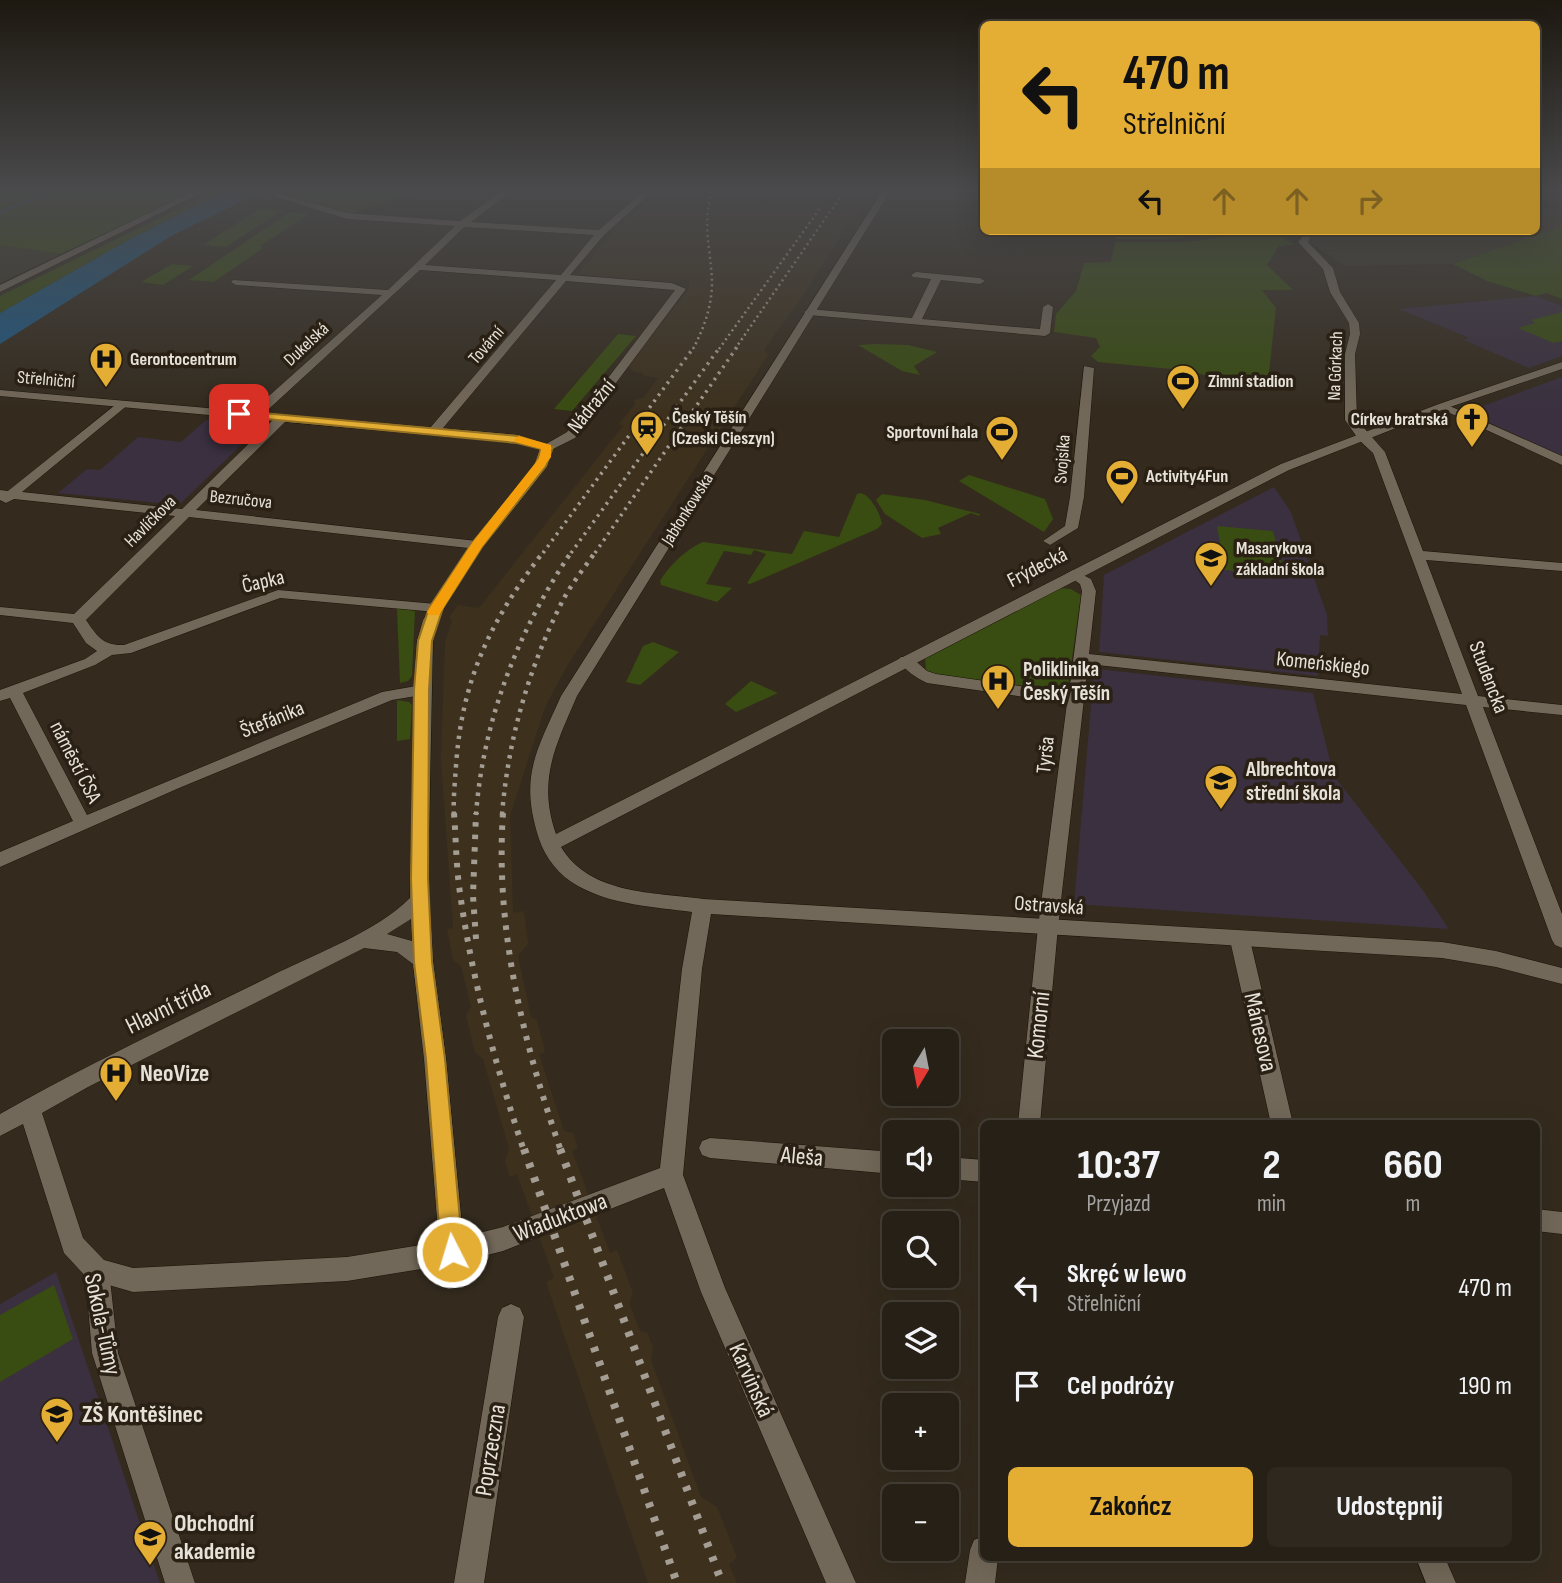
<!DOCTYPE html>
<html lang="pl">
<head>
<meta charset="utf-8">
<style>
  body { margin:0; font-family:"Sofia Sans Condensed",sans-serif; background:#2f281f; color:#f1f3f6; height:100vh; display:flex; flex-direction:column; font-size:26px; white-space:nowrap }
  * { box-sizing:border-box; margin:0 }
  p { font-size:23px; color:#a4a3a1 }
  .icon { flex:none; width:38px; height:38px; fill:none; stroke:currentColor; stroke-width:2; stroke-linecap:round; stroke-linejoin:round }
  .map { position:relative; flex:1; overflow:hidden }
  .details { position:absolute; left:980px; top:1120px; width:560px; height:441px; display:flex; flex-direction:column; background:#272016; border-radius:10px; box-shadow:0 7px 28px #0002,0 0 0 2px #433e35 }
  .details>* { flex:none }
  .hud { position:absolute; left:980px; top:21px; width:560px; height:214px; border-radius:10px; box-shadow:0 7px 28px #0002,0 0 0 2px #433e35; background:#e4ae35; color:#111; overflow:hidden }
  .needle { width:46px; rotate:190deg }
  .buttons { position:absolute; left:882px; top:1029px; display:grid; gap:14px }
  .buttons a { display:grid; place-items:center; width:77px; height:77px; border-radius:10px; background:#272016; box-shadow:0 7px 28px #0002,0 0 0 2px #433e35; font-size:35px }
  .pin { position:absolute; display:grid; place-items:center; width:60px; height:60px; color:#fff; margin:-30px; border-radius:14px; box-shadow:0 4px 10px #0006 }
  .me { position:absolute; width:77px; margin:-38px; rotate:355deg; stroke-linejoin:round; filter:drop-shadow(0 0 5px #0008) }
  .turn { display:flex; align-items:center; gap:24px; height:147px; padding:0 28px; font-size:32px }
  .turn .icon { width:91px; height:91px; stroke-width:2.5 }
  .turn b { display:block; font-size:49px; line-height:60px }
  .lanes { display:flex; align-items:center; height:66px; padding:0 28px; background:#0003; justify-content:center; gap:35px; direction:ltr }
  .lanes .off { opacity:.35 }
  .eta { display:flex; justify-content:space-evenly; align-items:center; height:119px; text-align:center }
  .eta b { font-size:42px; font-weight:700; line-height:49px }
  .button { display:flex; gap:14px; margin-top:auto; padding:14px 28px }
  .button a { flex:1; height:80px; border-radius:10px; background:#e4ae35; color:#111; font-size:28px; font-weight:700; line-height:80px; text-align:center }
  .button a+a { background:#2f281f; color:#f1f3f6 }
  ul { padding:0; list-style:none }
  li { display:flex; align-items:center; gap:21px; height:98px; padding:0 28px }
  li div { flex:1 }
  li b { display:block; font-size:26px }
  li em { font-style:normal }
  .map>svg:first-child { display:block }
  .built { fill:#3d311e }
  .industrial { fill:#3d3726 }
  .education { fill:#3a303f }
  .green { fill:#394c11 }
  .water { fill:#1f5780 }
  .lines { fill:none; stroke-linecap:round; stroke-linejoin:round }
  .stream { stroke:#1f5780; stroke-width:2.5 }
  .street-casing { stroke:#1b1307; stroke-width:1 }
  .secondary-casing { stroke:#1b1307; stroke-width:1 }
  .street { fill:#726859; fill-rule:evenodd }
  .secondary { fill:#726859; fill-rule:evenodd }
  .rail-far4 { stroke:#a49d93; stroke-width:2.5; stroke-dasharray:2 3.5; stroke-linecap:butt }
  .rail-far3 { stroke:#a49d93; stroke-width:3.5; stroke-dasharray:2.5 5; stroke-linecap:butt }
  .rail-far2 { stroke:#a49d93; stroke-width:4.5; stroke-dasharray:3.5 6; stroke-linecap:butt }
  .rail-far1 { stroke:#a49d93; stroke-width:6; stroke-dasharray:4.5 8; stroke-linecap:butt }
  .rail { stroke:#a49d93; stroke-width:8; stroke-dasharray:5 10; stroke-linecap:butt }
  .route { fill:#e4ae35; stroke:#947122; stroke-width:2 }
  .slow { fill:#f59e0b }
  .labels { text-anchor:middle; stroke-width:7; stroke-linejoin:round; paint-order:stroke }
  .far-street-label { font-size:18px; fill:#e7e2d9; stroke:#2a2114 }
  .far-poi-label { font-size:18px; font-weight:bold; fill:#e7e2d9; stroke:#2a2114; text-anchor:start }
  .street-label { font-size:21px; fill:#e7e2d9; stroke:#2a2114 }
  .poi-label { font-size:21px; font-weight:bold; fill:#e7e2d9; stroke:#2a2114; text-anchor:start }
  .near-street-label { font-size:24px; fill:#e7e2d9; stroke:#2a2114 }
  .near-poi-label { font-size:24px; font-weight:bold; fill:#e7e2d9; stroke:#2a2114; text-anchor:start }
</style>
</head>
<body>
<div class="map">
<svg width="1562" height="1583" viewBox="0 0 1562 1583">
  <rect width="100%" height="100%" fill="#342b1e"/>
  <path class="built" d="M659,190H877L858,218L851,219L805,293L764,350L768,355L567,666L545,707L510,816L513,913L524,911L528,944L518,956L531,1017L537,1020L545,1052L539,1054L564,1131L573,1133L578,1148L572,1151L610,1253L617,1250L633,1293L629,1303L640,1331L647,1333L653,1347L651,1360L701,1497L717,1507L737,1558L729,1564L737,1583H648L546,1282L554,1278L517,1174L510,1177L505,1161L509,1149L483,1059L475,1052L466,1016L471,1006L461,966L453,960L447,929L453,928L441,760L445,642L452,621L449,617L458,605L479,608L623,426L619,424L636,403L633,402L635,400L643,398L658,378L642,375L643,373L634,372L628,366L688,290L689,280L660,281L577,274L614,231Z"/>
  <path class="industrial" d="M1537,205L1562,212V226L1453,264L1346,266L1300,237L1313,231H1536Z
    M0,245L24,249L61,254L0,283Z"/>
  <path class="education" d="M1536,296L1562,306V356L1529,368L1464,340L1469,338L1399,309Z
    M1562,377V456L1466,412Z
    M206,420L262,425L179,505L58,493L87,469L100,470L138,437L181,442Z
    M1274,487L1291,512L1327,615L1328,636L1320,635L1318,676L1099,652L1104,575Z
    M1098,669L1313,693L1334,776L1422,889L1449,929L1074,904L1094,671Z
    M56,1272L160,1583H0V1304Z"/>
  <path class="green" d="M0,190H195L61,254L0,245Z
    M217,190H228L132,238L0,313V296Z
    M298,190H419L351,214L286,194Z
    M259,209L281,211L226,247L203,245Z
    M290,212L309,214L260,246L263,248L214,282L189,280Z
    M1562,226V299L1547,293L1536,296L1487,281L1453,264Z
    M1116,231H1236L1165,239H1115Z
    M1272,231L1294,245L1279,246L1267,265L1293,290H1262L1276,308L1268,381L1207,376L1192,371L1098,362L1091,356L1100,347L1096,338L1054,332L1056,314L1076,291L1084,263L1111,262L1115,242H1186Z
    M172,264L193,266L163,285L141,282Z
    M1562,312V341L1554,343L1518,328L1535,323L1531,320Z
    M618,334L636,336L572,411L554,409Z
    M877,344L908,345L937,352L914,366L920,375L902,371L858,345Z
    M969,475L1045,499L1053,519L1044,532L959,481Z
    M861,493C871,496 880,513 882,524L877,529L750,584L747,583L766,554L754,550L751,555L724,551L706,584L732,588L717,602L661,585L660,581C669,566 686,549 703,542L792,554L804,531L839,537L857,494Z
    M882,494L925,500L980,514L979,516L971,513L938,528L941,534L922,538L885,514L876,500Z
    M1217,526L1273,531L1285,575L1225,570Z
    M1059,588L1071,589L1081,595L1067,693L935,676L926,670L925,658Z
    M399,608L415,611L412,676L408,681L400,683L397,609Z
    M653,642L679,652L640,685L626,682L643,646Z
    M751,681L778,693L736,712L725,704Z
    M397,700L409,702L412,705L410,739L397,741Z
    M54,1285L73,1339L0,1382V1315Z"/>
  <path class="water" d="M228,190H265L171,236L0,344V313L132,238Z"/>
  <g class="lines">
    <path class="stream" d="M0,213L51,190"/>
    <defs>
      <path id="street" d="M504,190H513L471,222L599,230L645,190H654L604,235L570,275L672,283L686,289L575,438L551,450L541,447L567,432L675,290L566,281L438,434L434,435L428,431L430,428L556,280L420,270L259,418H251V412L382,295L236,285L231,282L233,280L388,290L455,226L347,219L276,197V193L348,213L460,221ZM464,227L594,235L561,275L425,265Z
        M1307,231H1320L1311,236L1308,242L1333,268L1340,292L1359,323L1360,334L1355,354L1357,420L1385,452L1423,551L1562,563V571L1426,560L1478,696L1562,705V715L1483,707L1562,914V948L1555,945L1552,940L1466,705L1088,664L1058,927L1040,1124H1018L1038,927L1067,703L927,683C915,677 906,671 898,660L901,657H911L927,671L936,674L1069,693L1082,591L1080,584L1066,574L1073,570L1091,579L1096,591L1089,654L1462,694L1373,453L1359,440L1345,420V354L1350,334L1349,323L1330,292L1323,269L1298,242Z
        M916,272L980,278L985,281L980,284L941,280L922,319L1040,329L1043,307L1048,304L1053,307L1050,333L1045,336L809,315L804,312L809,309L912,318L931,279L913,277L911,275Z
        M1084,366L1094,368L1084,497L1078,528L1050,545L1043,541L1065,526L1070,497Z
        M119,402L129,404L22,492L182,509L278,415H286V421L196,510L477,541L484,545L477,549L189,517L86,620C97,636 103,646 124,645L278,590L436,604L443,608L436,612L280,598L131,653L112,655L95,665L23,693L87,815L382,692L422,685L430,690L428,694L392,700L179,788L0,867V852L73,821L10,698L0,701V690L85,659L97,651L86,643L73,623L0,615V607L74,614L175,516L14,499L6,503L0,500V490L8,491Z
        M1443,403L1562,456V465L1439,408L1437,406Z
        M1240,932L1247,935L1250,940L1293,1124H1271L1230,940L1233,935Z
        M710,1138L894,1152V1174L710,1158L702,1155L699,1148L702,1141Z
        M947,1157L984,1160V1182L947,1179Z
        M1536,1209L1562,1212V1234L1536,1231Z
        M97,1258L106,1261L109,1270L118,1353L195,1583H165L92,1353L85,1270L88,1261Z
        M511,1304L520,1308L524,1317L484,1583H454L498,1317L502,1308Z
        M984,1536V1558H998L995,1583H965L970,1550L974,1540Z
        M1416,1558H1445L1456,1583H1426Z"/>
      <path id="secondary" d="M196,190H207L0,292V285Z
        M883,190H891L577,696C556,745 537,780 556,834L1281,464L1439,404L1562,362V369L1447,408L1289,470L561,847C590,895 654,892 703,899L1442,942L1496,951L1562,968V984L1496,967L1442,958L711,914L702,969L683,1175L725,1288L856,1583H826L701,1292L664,1188L503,1251L452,1264L347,1281L133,1292L88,1279L64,1253L23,1124L0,1136V1114C88,1064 180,1021 271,976C315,954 376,932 410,898L414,690L417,641L423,620L472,542L535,465L540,449L517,443L0,396V390L518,435L553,447C545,472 529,489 513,509C482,548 444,591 433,641L428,879L433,962L446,1059L463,1237L503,1227L660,1168L682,969L692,912C654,907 612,905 578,886C559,876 545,857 539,839C519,777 536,752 561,696ZM411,919L412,941L387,934ZM364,948L397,952L413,964L424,1059L439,1242L347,1257L133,1268L104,1260L83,1238L42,1113L88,1087Z"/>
    </defs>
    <use href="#street" class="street-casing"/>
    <use href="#secondary" class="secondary-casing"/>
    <use href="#street" class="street"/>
    <use href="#secondary" class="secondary"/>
    <path class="rail-far4" d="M693,349C704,328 712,306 712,282C711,249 701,221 713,190
      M719,349L821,207
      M735,349L845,190"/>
    <path class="rail-far3" d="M543,553L694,347
      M571,553L720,347
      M595,553L737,347"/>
    <path class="rail-far2" d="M454,815C453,799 455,782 456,766C462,678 491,620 544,551
      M476,815C483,719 519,629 572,551
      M502,815C508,739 529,667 563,600C572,583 585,567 596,551"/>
    <path class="rail-far1" d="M454,813C456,839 456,866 460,893C472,980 496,1067 524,1151
      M503,813C495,929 523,1042 561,1151
      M476,939L473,896L476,813"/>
    <path class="rail" d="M524,1149L677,1583
      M560,1149L722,1583"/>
  </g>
  <linearGradient id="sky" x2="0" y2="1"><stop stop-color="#1d1810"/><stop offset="0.46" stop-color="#4a4a4c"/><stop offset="1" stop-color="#4a4a4c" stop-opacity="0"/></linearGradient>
  <rect width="1562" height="412" fill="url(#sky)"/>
  <path class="route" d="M239,411L518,436L553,447L546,466L482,547L443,608L432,641L429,690L428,879L432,962L445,1059L463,1252L460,1259L452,1262L444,1259L441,1252L426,1059L414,962L411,879L414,690L418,641L429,608L472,543L535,466L541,449L517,443L236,416L234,414Z"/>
  <path class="slow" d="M519,436L551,445V457L482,547L439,615H429L427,612L472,543L540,457L541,449L515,442L514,439Z"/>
  <defs>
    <symbol id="hospital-pin" viewBox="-11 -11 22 30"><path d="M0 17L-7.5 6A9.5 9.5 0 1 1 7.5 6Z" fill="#e4ae35" stroke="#2a2114"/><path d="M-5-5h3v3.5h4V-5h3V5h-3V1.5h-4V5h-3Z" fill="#111"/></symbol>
    <symbol id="stadium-pin" viewBox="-11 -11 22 30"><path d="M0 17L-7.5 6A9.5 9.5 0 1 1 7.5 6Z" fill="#e4ae35" stroke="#2a2114"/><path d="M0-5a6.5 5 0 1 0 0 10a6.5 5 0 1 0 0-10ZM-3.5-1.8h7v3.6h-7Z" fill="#111"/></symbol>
    <symbol id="church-pin" viewBox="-11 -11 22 30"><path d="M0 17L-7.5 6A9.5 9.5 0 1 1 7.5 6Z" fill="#e4ae35" stroke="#2a2114"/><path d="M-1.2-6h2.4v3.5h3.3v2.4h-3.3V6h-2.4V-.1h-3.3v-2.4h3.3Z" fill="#111"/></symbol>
    <symbol id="station-pin" viewBox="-11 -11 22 30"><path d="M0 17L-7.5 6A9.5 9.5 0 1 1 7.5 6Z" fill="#e4ae35" stroke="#2a2114"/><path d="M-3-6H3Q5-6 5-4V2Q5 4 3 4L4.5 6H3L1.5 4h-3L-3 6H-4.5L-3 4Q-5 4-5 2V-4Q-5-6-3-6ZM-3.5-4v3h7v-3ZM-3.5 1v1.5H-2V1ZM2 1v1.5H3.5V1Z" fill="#111"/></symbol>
    <symbol id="school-pin" viewBox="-11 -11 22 30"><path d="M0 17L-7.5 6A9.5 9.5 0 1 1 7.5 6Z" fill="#e4ae35" stroke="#2a2114"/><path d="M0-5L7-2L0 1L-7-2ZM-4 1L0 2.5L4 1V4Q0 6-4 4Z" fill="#111"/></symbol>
  </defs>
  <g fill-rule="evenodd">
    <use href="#hospital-pin" x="87" y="340" width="38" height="52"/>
    <use href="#stadium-pin" x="1164" y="362" width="38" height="52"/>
    <use href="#church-pin" x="1453" y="400" width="38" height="52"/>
    <use href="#station-pin" x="628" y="408" width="38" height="52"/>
    <use href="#stadium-pin" x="983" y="413" width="38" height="52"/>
    <use href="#stadium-pin" x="1103" y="457" width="38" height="52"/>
    <use href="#school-pin" x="1192" y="539" width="38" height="52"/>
    <use href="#hospital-pin" x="979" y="662" width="38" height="52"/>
    <use href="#school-pin" x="1202" y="762" width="38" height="52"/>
    <use href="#hospital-pin" x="97" y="1054" width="38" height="52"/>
    <use href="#school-pin" x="38" y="1395" width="38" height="52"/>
    <use href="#school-pin" x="131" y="1518" width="38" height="52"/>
  </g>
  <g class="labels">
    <g class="far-street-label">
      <text transform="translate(306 344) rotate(-43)" y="6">Dukelská</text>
      <text transform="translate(486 345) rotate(-49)" y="6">Tovární</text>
      <text transform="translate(1335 366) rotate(-88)" y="6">Na Górkach</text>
      <text transform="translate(46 379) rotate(5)" y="6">Střelniční</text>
      <text transform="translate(1062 459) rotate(-86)" y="6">Svojsíka</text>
      <text transform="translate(241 499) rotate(6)" y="6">Bezručova</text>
      <text transform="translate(687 509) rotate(-58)" y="6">Jabłonkowska</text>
      <text transform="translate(150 521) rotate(-45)" y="6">Havlíčkova</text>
    </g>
    <g class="far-poi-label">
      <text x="130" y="365">Gerontocentrum</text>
      <text x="1208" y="387">Zimní stadion</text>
      <text x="672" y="423">Český Těšín<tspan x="672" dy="21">(Czeski Cieszyn)</tspan></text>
      <text x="1448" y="425" text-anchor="end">Církev bratrská</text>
      <text x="978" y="438" text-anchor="end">Sportovní hala</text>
      <text x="1146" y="482">Activity4Fun</text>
      <text x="1236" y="554">Masarykova<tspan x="1236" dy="21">základní škola</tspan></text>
    </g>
    <g class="street-label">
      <text transform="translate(591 406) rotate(-51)" y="7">Nádražní</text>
      <text transform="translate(1037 567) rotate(-27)" y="7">Frýdecká</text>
      <text transform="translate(263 581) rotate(-13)" y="7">Čapka</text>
      <text transform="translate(1323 663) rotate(6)" y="7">Komeńskiego</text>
      <text transform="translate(1489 677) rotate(69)" y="7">Studencka</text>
      <text transform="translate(272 719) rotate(-22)" y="7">Štefánika</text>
      <text transform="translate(1045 755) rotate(-84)" y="7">Tyrša</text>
      <text transform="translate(76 762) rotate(63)" y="7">náměstí ČSA</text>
      <text transform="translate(1049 905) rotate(4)" y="7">Ostravská</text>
    </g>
    <g class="poi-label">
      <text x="1023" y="676">Poliklinika<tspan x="1023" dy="24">Český Těšín</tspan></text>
      <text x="1246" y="776">Albrechtova<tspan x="1246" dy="24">střední škola</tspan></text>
    </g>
    <g class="near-street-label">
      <text transform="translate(168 1007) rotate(-26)" y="8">Hlavní třída</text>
      <text transform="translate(1038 1025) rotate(-84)" y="8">Komorní</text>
      <text transform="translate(1261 1032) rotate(77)" y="8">Mánesova</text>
      <text transform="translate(802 1156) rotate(5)" y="8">Aleša</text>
      <text transform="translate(560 1217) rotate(-21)" y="8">Wiaduktowa</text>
      <text transform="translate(103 1324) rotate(78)" y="8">Sokola-Tůmy</text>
      <text transform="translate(752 1380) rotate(66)" y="8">Karvinská</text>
      <text transform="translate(490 1450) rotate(-81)" y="8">Poprzeczna</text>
    </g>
    <g class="near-poi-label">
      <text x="140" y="1081">NeoVize</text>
      <text x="82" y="1422">ZŠ Kontěšinec</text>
      <text x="174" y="1531">Obchodní<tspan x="174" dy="28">akademie</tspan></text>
    </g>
  </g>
</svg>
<div class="buttons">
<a><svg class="needle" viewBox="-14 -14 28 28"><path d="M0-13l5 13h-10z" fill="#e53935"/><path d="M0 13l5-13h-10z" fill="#a4a3a1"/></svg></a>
<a><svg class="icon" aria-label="sound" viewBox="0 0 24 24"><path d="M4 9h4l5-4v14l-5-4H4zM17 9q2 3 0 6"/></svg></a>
<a><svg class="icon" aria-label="search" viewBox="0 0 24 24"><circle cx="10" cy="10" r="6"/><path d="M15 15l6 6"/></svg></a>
<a><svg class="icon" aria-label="layers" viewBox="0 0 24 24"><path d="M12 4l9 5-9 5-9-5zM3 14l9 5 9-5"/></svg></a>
<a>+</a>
<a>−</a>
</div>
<div class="pin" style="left:239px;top:414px;background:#d93025"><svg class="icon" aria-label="arrive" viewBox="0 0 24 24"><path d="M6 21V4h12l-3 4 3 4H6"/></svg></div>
<svg class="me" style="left:452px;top:1252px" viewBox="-20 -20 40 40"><circle r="17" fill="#e4ae35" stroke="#fff" stroke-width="3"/><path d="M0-11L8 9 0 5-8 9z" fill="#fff"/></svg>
<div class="hud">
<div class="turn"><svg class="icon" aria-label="left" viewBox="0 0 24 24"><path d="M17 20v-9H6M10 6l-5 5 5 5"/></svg><div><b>470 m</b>Střelniční</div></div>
<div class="lanes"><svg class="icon" aria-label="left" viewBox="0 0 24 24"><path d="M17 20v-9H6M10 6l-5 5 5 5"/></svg><svg class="icon off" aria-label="ahead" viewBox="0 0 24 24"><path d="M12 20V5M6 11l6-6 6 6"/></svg><svg class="icon off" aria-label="ahead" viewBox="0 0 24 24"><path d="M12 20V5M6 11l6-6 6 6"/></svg><svg class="icon off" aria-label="right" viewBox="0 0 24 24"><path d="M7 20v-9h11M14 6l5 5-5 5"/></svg></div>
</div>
<section class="details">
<div class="eta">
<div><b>10:37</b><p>Przyjazd</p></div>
<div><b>2</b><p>min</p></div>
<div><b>660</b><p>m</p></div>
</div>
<ul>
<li><svg class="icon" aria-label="left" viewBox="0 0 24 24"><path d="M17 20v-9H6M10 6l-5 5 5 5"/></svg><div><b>Skręć w lewo</b><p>Střelniční</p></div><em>470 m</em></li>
<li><svg class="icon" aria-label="arrive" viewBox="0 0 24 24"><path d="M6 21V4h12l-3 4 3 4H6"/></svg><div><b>Cel podróży</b></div><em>190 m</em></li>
</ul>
<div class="button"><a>Zakończ</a><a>Udostępnij</a></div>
</section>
</div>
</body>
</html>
